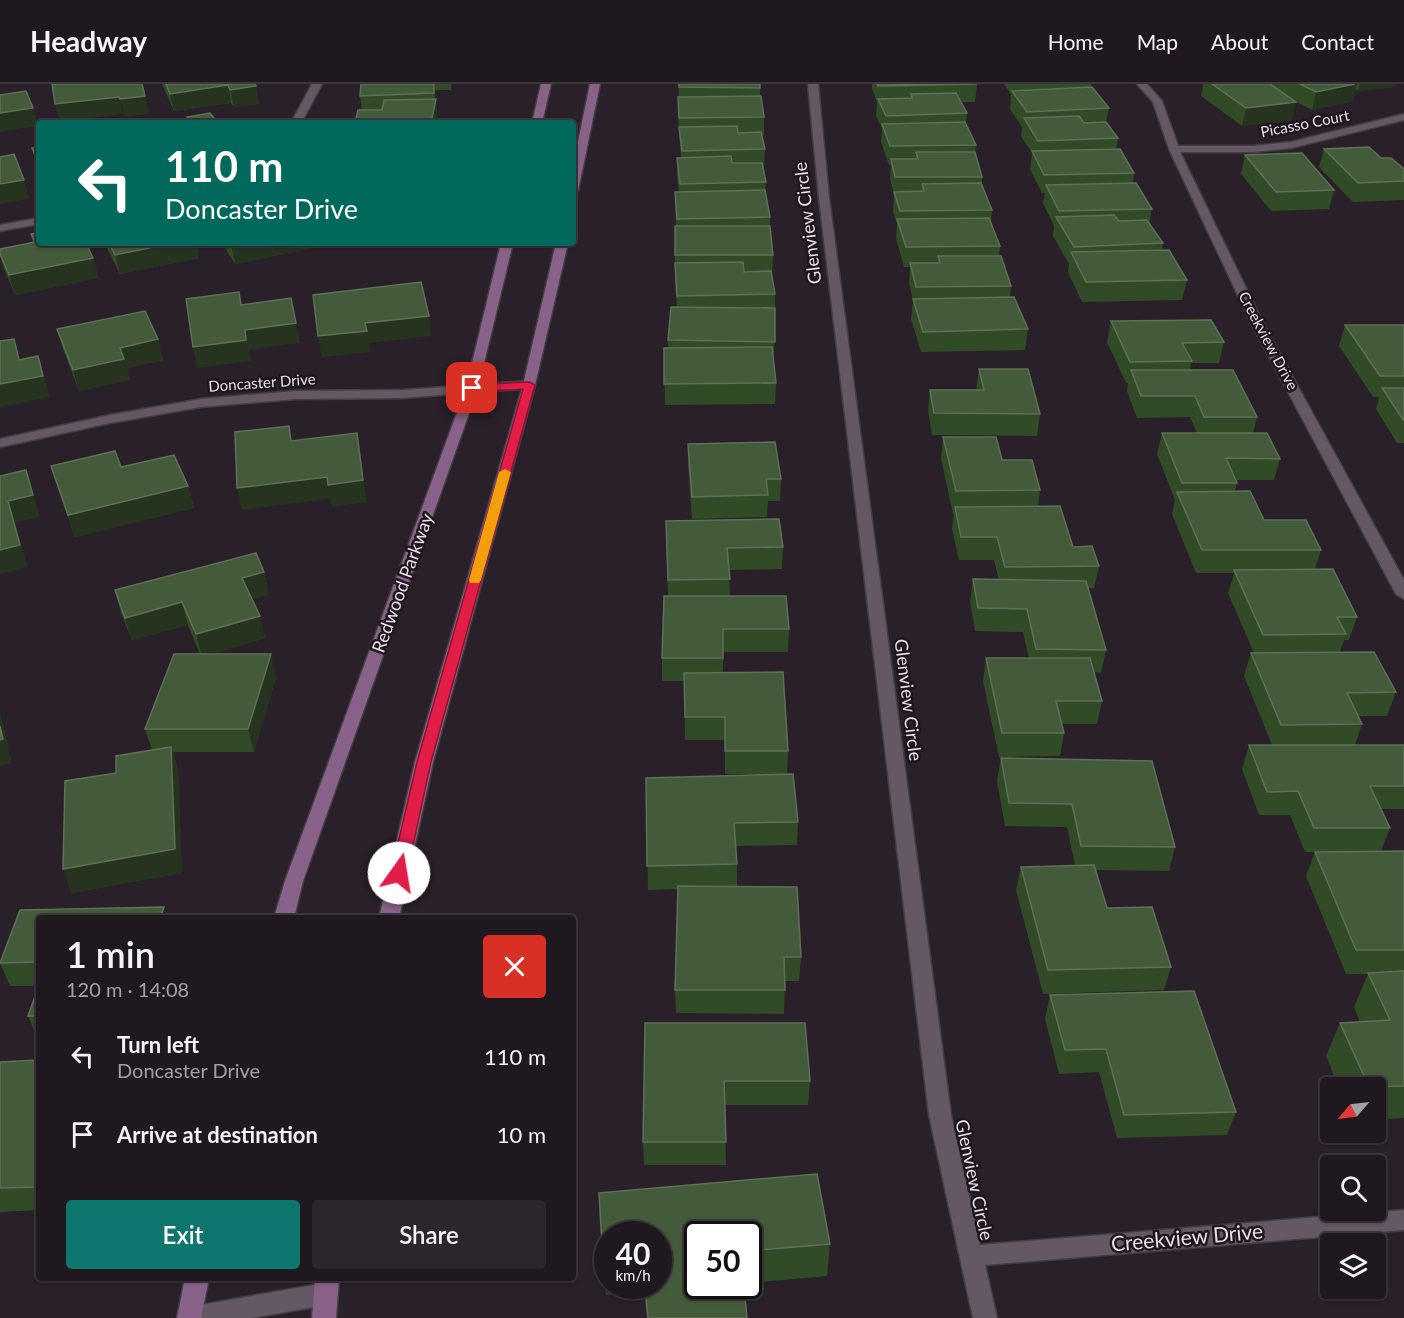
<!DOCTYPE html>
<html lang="en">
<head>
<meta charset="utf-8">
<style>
  body { margin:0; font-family:Lato,sans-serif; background:#2c252c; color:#f1f3f6; height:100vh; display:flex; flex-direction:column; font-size:22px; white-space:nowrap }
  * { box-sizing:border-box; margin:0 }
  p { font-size:20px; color:#a1a0a4 }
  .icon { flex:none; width:33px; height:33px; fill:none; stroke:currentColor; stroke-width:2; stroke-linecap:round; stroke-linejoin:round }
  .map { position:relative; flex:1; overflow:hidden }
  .drawer { position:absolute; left:36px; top:831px; width:540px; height:366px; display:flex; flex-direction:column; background:#1f181f; border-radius:6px; box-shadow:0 2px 4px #0004,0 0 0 2px #3c373d }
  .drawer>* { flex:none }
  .guide { position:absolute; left:36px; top:36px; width:540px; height:126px; border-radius:6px; box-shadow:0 2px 4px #0004,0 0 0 2px #3c373d; background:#00695c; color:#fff; overflow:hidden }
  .needle { width:39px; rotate:242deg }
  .fabs { position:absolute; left:1320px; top:993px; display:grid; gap:12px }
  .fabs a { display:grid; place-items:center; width:66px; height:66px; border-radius:6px; background:#1f181f; box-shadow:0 2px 4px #0004,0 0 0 2px #3c373d; font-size:30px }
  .speed { position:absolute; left:594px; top:1137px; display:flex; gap:12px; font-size:30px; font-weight:700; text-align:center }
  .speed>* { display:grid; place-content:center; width:78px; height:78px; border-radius:50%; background:#1f181f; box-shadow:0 2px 4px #0004,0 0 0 2px #3c373d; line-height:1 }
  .speed small { font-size:15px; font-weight:400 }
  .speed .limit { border:3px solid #111; border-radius:9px; background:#fff; color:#111 }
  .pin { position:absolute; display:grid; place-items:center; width:51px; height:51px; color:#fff; margin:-26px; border-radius:12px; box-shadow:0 3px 9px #0006 }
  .me { position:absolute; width:66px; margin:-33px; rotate:13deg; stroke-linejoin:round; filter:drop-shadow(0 0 4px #0008) }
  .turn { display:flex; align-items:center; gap:21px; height:126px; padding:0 30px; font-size:27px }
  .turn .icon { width:78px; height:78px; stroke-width:2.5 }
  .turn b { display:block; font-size:42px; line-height:51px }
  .round { display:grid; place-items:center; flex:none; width:63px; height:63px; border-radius:6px; background:#2c252c }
  .head { display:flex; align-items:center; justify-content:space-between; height:102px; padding:0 30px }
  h1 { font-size:36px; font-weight:600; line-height:45px }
  .action { display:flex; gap:12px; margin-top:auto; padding:12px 30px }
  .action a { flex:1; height:69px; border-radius:6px; background:#0f766e; color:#fff; font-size:24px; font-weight:600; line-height:69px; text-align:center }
  .action a+a { background:#2c252c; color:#f1f3f6 }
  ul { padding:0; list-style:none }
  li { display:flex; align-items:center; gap:18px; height:78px; padding:0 30px }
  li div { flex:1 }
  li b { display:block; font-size:22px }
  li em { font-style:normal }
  header { display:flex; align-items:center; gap:36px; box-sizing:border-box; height:84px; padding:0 30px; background:#1f181f; border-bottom:2px solid #3c373d }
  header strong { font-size:28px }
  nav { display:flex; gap:33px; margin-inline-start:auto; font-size:21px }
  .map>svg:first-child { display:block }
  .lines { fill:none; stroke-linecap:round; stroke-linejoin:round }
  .minor-casing { stroke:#443d44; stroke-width:3 }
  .secondary-casing { stroke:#443d44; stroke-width:3 }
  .minor { fill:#635863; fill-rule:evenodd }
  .secondary { fill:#886288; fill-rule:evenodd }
  .wall { fill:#314b26; fill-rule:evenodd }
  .shaded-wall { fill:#25331f }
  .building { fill:#445b3b; stroke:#5e7056; stroke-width:1.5 }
  .route { fill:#e11d48; stroke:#92132f; stroke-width:1.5 }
  .slow { fill:#f59e0b }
  .labels { text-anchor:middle; stroke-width:5; stroke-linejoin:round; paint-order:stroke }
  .far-street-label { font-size:15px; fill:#e7e1e7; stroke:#1f161f }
  .street-label { font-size:18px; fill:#e7e1e7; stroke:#1f161f }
  .near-street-label { font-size:21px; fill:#e7e1e7; stroke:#1f161f }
</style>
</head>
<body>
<header>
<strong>Headway</strong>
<nav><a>Home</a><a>Map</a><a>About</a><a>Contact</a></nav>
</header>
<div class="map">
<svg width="1404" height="1234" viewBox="0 0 1404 1234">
  <rect width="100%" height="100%" fill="#292029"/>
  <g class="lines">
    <defs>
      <path id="minor" d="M312,0H322L301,39H291Z
        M808,0H818L829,114L951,1031L980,1161L1404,1126V1146L985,1181L997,1234H973L929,1031L819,114Z
        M1137,0H1147L1162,17L1178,62H1254L1291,58L1404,30V36L1291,64L1254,68H1180L1262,237L1404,496V515L1396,510L1250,237L1169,65L1153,18Z
        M39,134V140L0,147V141Z
        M529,297L534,298L535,301L534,304L403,314L296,315L201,323L110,339L0,363V355L110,331L201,315L296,307L403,306Z
        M325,1199L333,1202L337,1210L333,1218L325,1221L252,1234H178L182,1226L190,1223Z"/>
      <path id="secondary" d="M541,0H551L542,39H532Z
        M590,0H600L578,107L573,110V82Z
        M501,159H513L478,304L303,797L294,834H274L285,797L466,304Z
        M556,159H568L535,301L433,678L399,834H379L415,678L523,301Z
        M185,1194H209L201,1234H177Z
        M315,1194H339L336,1234H312Z"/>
    </defs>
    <use href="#minor" class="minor-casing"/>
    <use href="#secondary" class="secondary-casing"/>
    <use href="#minor" class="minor"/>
    <use href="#secondary" class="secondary"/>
  </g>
  <path class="wall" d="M162,0H255L259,20L234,23L231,19L174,27Z
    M361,0H451V6H435L437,32L436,39H355L362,26L360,12Z
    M679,0H760V12L764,33V51H762L765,65L764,84H763L766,98L765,108L770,133V142L773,171L772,190L775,210L774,279L776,299L775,320L665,321L664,264H668V256L677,223L675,199V142H676L675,108H679L677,92V74H681L678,31Z
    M872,0H977L975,18H961L967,29L966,40L976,61L975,69L982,93V100L992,126L991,137L1000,162L999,172L1011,202L1010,213L1028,245L1025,266L921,268L911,235L913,216L909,199L910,183H904L896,154L897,140L893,127L894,112L890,93L891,81H889L881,58L882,44L876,32L877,19L872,4Z
    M1004,0H1091V3L1109,24L1106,38L1118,54L1116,65L1134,89L1133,99L1152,125L1149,139L1163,159L1162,167L1187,196L1182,216L1082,218L1068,188L1069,180L1053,152L1054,142L1043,119L1045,109H1042L1030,85L1032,69L1021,52L1022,43L1010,25L1011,10Z
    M1203,0H1395L1394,3L1358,7L1356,5L1353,17L1312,26L1295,17L1292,36L1242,42L1201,12Z
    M39,63V87L32,64Z
    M1324,65L1381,74L1404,85V116L1353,118L1319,83Z
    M1245,71L1334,106L1329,125L1271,127L1241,90Z
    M31,150L99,194L15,211L4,185L0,171V165L33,159Z
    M106,159H196L199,174L120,190L108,166Z
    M222,159H311L312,164L235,180Z
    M1111,237L1224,258L1219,279H1191L1190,286L1257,333L1253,349L1280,375L1274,396H1235L1237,399L1235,407L1264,436L1321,466L1315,485L1357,533L1349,556H1344L1340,568L1396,608L1387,632H1358L1362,640L1355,661H1404V725H1381L1390,744L1381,767L1305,768L1290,731H1259L1242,685L1249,661H1272L1244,592L1251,569H1254L1228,509L1234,489H1196L1172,430L1175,416L1157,370L1162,349H1197L1190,333L1137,334L1127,307L1128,299H1126L1107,258Z
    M1345,241H1404V359H1397L1376,325L1379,313H1373L1339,262Z
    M57,245L158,255L163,276L127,284L130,296L79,307L63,265Z
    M979,285L1040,330L1037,352L932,351L928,327L930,306H976Z
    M943,353L1002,376L1040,406L1038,422L1073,463L1099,482L1094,504H1088L1106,566L1101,589L1094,588L1102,617L1097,640H1062L1064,649L1060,672L999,673L983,597L986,574H1029L1023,548L975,547L970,518L973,495L999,496L994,476H959L952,445L954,429H953L941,375Z
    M688,360L781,395L780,417H768L767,433L692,435L688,382Z
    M51,382L188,402L194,424L75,453Z
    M666,459L783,463L782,485L729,486L730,512L789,545L788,568H723V589L788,667L787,690H725V656H685L684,597H662V574L668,512Z
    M264,488L269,511L252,515L265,554L211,570L276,593L254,668H173L178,686L182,789L71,809L116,689L152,666L145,645L200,570L188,541L132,556L121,529L115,506Z
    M1001,674L1175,763L1169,787L1096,786L1107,824L1171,883L1164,906L1043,910L1016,806L1021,783L1075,781L1067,743L1005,742L997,697Z
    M646,694L798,738L797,761L736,762L737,780V802L801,873L799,897H785L784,930L676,929L675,906L678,805L648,806Z
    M1404,767V1034L1376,1036V1004H1339L1326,972L1340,939L1360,938L1354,923L1368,890H1346L1306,792L1315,768Z
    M164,823L168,834H39V956H38L28,932L39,902H10L0,879L20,826Z
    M1050,911L1236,1028L1227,1051L1117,1054L1099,988L1059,990L1045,935Z
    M645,939L810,997L808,1021H725L726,1081H644L643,1058Z
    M39,976V1126L0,1128V978Z
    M599,1109L830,1160L827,1192L748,1199V1150H698L747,1234H647L644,1208L606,1211ZM608,1150H658V1202H608Z"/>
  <path class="shaded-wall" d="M434,0H435L437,32L436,39H431L435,19Z
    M1355,0H1357L1353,17L1312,26L1316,8Z
    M1360,0H1395L1394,3L1358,7Z
    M228,1L231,19L174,27L170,10Z
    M256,2L259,20L234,23L230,6Z
    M145,12L149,30L124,33L120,15Z
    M119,13L123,30L60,38L55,20Z
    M1296,18L1292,36L1242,42L1246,24Z
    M33,24L38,42L0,48V29Z
    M24,96L29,115L0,120V100Z
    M174,159H196L199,174L120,190L115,171Z
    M236,159H311L312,164L235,180L231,160Z
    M93,174L99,194L15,211L9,191Z
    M429,232L431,252L369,259L370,268L322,273L318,252L365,239Z
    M296,239L300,259L249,266L251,277L197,284L193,263L245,246Z
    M14,255L20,275L38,272L50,313L0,323V300L19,276Z
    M158,255L163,276L127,284L130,296L79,307L73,286L120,264Z
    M357,349L367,418L332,423L330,415L242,426L237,404Z
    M26,386L40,433L15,439L28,483L0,490V466L8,417Z
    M188,402L194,424L75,453L68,431Z
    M264,488L269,511L247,517L242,494Z
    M182,518L188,541L132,556L125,534Z
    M260,532L265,554L202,573L196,550Z
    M271,570L276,593L254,668L248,645Z
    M0,627L12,679L0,682Z
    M171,663L178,686L182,789L71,809L63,785Z
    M164,823L168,834H160Z"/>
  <path class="building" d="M52,0H142L145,12L120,15L119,13L55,20Z
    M166,0H255L256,2L230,6L228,1L170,10Z
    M361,0H434V9L360,12Z
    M679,0H760V4L679,3Z
    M877,0H977L878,2Z
    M1212,0H1270L1296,18L1246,24Z
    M1300,0H1355L1316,8Z
    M1092,3L1109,24L1027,28L1012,7Z
    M26,7L33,24L0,29V11Z
    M956,9L967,29L886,32L878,15L912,14L911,10Z
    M761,12L764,33L679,34L678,13Z
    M436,15L431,39H355L358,26H382L384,16Z
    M210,29L218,39H172L189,36L187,33Z
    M1079,32L1084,39L1106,38L1118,54L1038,57L1024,34Z
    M965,38L976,61L890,62L882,40Z
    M737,42L738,49L761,48L765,65L682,67L679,43Z
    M39,63V80L32,64Z
    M1369,63L1381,74H1391L1404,85V97L1358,99L1324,65Z
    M1120,65L1134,89L1044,91L1032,67Z
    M916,68H975L982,93H895L891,75H918Z
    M1302,69L1334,106L1276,108L1245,71Z
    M14,70L24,96L0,100V73Z
    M731,72L732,79H762L766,98L680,100L677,74Z
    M981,99L992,126L900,127L894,108L924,107L922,100Z
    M1136,99L1152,125L1059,127L1046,101Z
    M765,106L770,133L677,135L675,108Z
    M1114,131L1119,137L1147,136L1163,159L1074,163L1056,133Z
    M989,134L1000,162L906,163L897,135Z
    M675,142H770L773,171H675Z
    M39,148V159H86L93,174L9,191L0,170V165L35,158L31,150Z
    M109,159H174L115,171Z
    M1169,166L1187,196L1086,198L1071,168Z
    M938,172H1001L1011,202L916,203L910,179H940Z
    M743,178L744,188L771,187L775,210L677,212L675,179Z
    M421,198L429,232L365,239L367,247L318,252L313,211Z
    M239,208L241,221L291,214L296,239L245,246L246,256L193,263L186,215Z
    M1014,213L1028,245L923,248L913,215Z
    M671,223L775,224V258L668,256Z
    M145,227L158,255L120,264L124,275L73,286L57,245Z
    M1211,236L1224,258L1182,259L1192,277L1130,278L1111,237Z
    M1345,241H1404V292H1380Z
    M14,255L19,276L38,272L43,292L0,300V257Z
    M772,263L776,299L664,300V264Z
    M979,285H1028L1040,330L934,329L930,306H984Z
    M1131,286H1233L1257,333H1204L1195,312H1141Z
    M1382,304H1404V337Z
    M289,342L291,357L357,349L363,396L328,401L327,393L237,404L235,348Z
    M1162,349H1267L1280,375L1226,374L1237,399H1182Z
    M943,353H996L1002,376H1032L1040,406L956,407Z
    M775,358L781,395H766L768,411L692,413L688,360Z
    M115,367L121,383L174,371L188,402L68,431L51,382Z
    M26,386L33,411L8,417L20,461L0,466V392Z
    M1250,407L1264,436H1306L1321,466H1202L1177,408Z
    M1060,422L1073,463L1092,462L1099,482L1005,483L997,453H961L955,423Z
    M779,435L783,463L727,464L730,495L668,496L666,437Z
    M256,469L264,488L242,494L260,532L196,550L182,518L125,534L115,506Z
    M1333,485L1357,533H1337L1346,550L1263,551L1234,486Z
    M973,495L1086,497L1106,566L1036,565L1027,525L978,524Z
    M664,512H786L789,545H723V574H662Z
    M1374,568L1396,608L1347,609L1362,640L1281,641L1251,569Z
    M174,570H271L248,645H145Z
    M986,574H1090L1102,617H1056L1064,649H1002Z
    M783,588L788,667H725V633H685L684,589Z
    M0,642L3,655L0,656Z
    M1249,661H1404V702H1370L1390,744H1314L1298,707L1267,708Z
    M171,663L175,765L63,785L65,697L116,689V672Z
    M1001,674L1152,677L1175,763L1081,762L1072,720L1009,719Z
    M793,690L798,738L734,739L737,780L647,782L646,694Z
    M1404,767V866H1356L1315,768Z
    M1094,781L1107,824L1152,823L1171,883L1048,886L1021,783Z
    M678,802L797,803L801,873H784L785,906H675Z
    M164,823L160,834H39V878L0,879L20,826Z
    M1404,887V1002L1369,1003L1340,939L1390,936L1368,889Z
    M39,901V932H28Z
    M1194,907L1236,1028L1124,1031L1106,965L1065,966L1050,911Z
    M645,939H805L810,997H724L726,1058H643Z
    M39,976V1103L0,1104V978Z
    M817,1090L830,1160L748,1167V1150H698V1202H744L747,1234H648L645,1202H658V1150H608V1179H603L599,1109Z"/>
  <path class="route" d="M529,298L535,301L431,678L407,789L404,793H394L391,789L417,678L523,305L472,308L467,304L472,301Z"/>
  <path class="slow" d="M505,385L511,388L481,496L479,499H470L469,496L499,388Z"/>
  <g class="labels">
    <g class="far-street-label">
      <text transform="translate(1305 40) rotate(-11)" y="5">Picasso Court</text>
      <text transform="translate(1268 257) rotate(62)" y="5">Creekview Drive</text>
      <text transform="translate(262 299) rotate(-4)" y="5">Doncaster Drive</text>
    </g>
    <g class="street-label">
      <text transform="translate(808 139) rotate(-97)" y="6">Glenview Circle</text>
      <text transform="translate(403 499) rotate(-70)" y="6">Redwood Parkway</text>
      <text transform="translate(908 616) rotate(83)" y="6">Glenview Circle</text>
      <text transform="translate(974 1096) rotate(78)" y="6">Glenview Circle</text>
    </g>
    <g class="near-street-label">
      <text transform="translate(1187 1154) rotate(-5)" y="7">Creekview Drive</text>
    </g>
  </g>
</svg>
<div class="fabs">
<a><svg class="needle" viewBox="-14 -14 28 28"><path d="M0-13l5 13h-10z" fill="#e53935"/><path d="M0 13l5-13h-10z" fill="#a1a0a4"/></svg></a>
<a><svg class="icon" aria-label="search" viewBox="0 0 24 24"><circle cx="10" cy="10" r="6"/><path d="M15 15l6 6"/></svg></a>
<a><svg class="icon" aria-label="layers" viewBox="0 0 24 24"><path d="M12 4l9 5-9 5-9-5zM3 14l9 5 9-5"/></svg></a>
</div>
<div class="speed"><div>40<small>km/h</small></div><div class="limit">50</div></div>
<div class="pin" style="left:472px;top:304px;background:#d93025"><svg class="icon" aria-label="arrive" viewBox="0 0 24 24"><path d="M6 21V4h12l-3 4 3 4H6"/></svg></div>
<svg class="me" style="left:399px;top:789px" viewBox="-20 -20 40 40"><circle r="19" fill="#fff"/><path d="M0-13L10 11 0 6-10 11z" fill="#e11d48"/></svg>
<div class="guide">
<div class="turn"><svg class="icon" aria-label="left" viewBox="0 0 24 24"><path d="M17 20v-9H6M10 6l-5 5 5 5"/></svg><div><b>110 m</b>Doncaster Drive</div></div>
</div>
<section class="drawer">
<div class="head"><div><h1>1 min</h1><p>120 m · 14:08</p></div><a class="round" style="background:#d93025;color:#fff"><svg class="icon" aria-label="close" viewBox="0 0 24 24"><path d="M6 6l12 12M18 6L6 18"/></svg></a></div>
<ul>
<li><svg class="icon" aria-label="left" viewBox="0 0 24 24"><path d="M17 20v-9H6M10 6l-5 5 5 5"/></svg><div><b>Turn left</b><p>Doncaster Drive</p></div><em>110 m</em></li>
<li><svg class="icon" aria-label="arrive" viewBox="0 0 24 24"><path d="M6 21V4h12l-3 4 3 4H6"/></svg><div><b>Arrive at destination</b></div><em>10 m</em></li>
</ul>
<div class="action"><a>Exit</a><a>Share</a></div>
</section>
</div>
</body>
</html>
